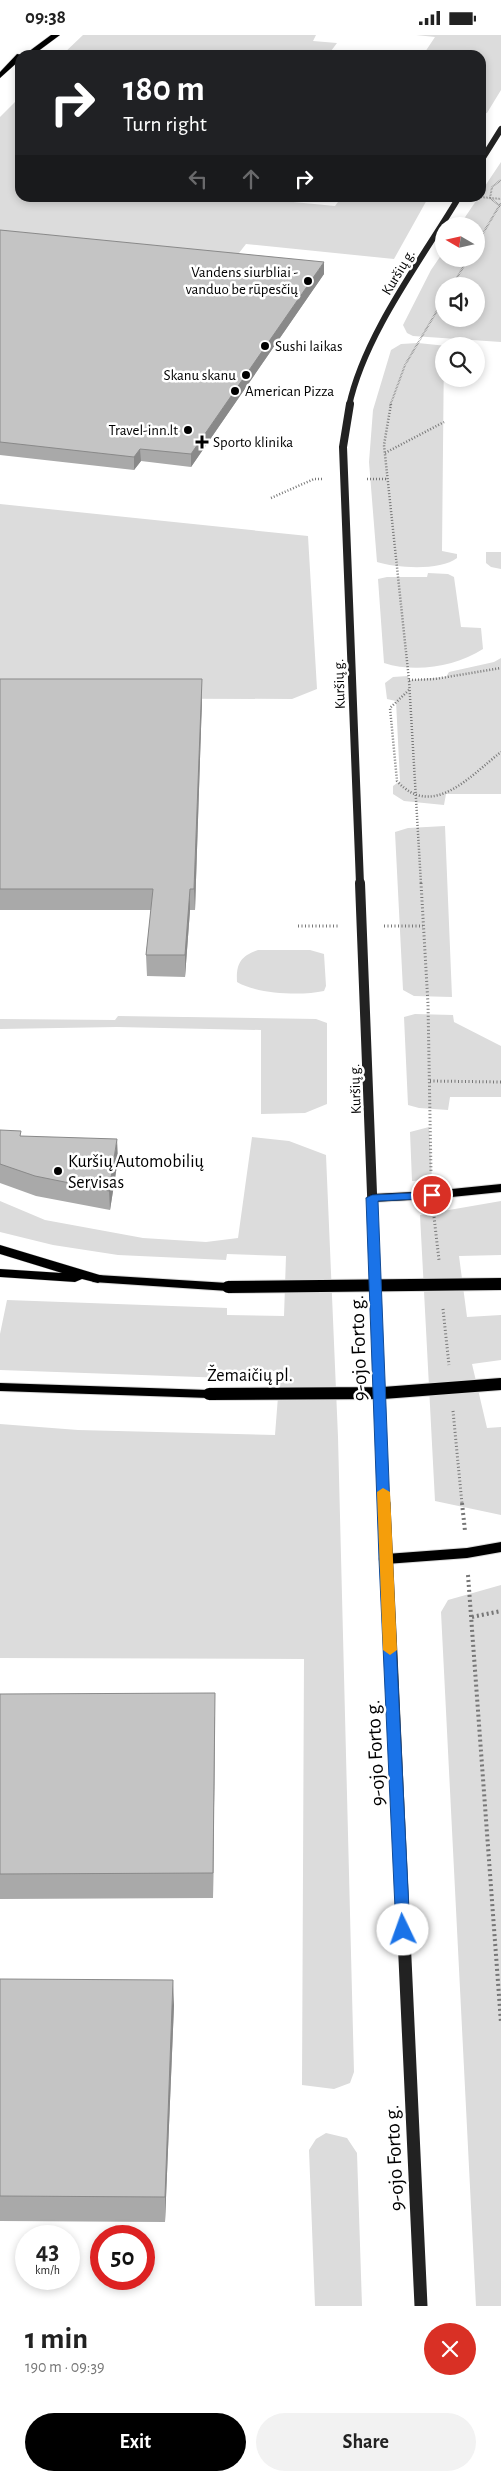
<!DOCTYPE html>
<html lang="en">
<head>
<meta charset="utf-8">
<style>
  body { margin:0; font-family:"Alegreya Sans",sans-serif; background:#f2f2f2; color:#222; height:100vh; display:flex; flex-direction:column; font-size:19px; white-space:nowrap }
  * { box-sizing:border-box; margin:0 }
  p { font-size:16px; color:#767676 }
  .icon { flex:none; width:28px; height:28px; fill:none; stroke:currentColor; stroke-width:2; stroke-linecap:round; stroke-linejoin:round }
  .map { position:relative; height:2271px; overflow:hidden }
  .panel { display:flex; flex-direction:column; background:#fff; flex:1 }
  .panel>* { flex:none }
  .banner { position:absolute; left:15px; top:15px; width:471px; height:152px; border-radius:15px; box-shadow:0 2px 8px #0003; background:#202124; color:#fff; overflow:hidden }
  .needle { width:32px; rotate:279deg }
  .controls { position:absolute; left:435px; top:182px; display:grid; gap:10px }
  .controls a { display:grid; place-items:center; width:50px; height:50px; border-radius:50%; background:#fff; box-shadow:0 2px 8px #0003; font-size:25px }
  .speed { position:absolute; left:15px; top:2190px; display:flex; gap:10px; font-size:25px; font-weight:700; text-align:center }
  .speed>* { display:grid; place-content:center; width:65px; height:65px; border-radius:50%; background:#fff; box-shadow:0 2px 8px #0003; line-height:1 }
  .speed small { font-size:12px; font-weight:400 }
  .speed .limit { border:8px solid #d22; background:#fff; color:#111 }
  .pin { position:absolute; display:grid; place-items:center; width:42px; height:42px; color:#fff; margin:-21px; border:2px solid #fff; border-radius:50%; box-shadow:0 1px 5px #0007 }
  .me { position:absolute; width:55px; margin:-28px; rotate:357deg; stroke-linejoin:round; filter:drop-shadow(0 0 4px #0008) }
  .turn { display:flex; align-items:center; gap:18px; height:105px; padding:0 25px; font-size:22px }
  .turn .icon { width:65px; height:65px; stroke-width:2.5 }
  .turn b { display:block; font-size:35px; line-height:42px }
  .lanes { display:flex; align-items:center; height:48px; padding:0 25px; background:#0003; justify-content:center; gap:25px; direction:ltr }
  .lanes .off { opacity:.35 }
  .round { display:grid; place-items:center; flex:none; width:52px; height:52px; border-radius:26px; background:#f2f2f2 }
  .overview { display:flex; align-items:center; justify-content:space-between; height:85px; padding:0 25px }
  h1 { font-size:30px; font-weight:700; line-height:38px }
  .button { display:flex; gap:10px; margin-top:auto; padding:10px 25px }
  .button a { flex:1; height:58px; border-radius:30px; background:#000; color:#fff; font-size:20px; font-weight:700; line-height:58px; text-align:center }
  .button a+a { background:#f2f2f2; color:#222 }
  .status { display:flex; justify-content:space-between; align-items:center; height:35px; padding:0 25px; background:#fff; direction:ltr }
  .status svg { height:14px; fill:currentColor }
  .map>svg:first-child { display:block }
  .green { fill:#dcdcdc; fill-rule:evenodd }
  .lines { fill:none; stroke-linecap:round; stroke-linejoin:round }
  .primary-casing { stroke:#dbdbdb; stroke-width:2 }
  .trunk-casing { stroke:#dbdbdb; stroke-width:1 }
  .path-far3 { stroke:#777; stroke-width:2; stroke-dasharray:0.5 1; stroke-linecap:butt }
  .path-far2 { stroke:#777; stroke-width:2.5; stroke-dasharray:1 2; stroke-linecap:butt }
  .path-far1 { stroke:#777; stroke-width:3; stroke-dasharray:1 2.5; stroke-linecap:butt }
  .path { stroke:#777; stroke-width:4; stroke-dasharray:2 3; stroke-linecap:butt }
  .secondary-far3 { stroke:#222; stroke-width:6 }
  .secondary-far2 { stroke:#222; stroke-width:8 }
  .secondary-far1 { stroke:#222; stroke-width:10 }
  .secondary { stroke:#222; stroke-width:13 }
  .primary { fill:#000; fill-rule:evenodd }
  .trunk { fill:#000; fill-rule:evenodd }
  .primary-bridge-casing { stroke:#dbdbdb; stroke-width:14; stroke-linecap:butt }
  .primary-bridge { stroke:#000; stroke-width:12 }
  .wall { fill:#a9a9a9 }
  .shaded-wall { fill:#898989 }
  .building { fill:#c4c4c4; stroke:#898989 }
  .route { fill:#1a73e8; stroke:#114b97 }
  .slow { fill:#f59e0b }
  .poi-dot { fill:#000; stroke:#fff; stroke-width:2 }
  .labels { text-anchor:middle; stroke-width:5; stroke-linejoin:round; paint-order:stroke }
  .far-poi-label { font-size:15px; fill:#000; stroke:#fff; text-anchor:end }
  .far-street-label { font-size:15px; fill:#000; stroke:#fff }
  .poi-label { font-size:18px; fill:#000; stroke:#fff; text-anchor:start }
  .street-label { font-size:18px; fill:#000; stroke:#fff }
  .near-street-label { font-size:21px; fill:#000; stroke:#fff }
</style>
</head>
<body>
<div class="status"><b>09:38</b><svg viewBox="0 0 49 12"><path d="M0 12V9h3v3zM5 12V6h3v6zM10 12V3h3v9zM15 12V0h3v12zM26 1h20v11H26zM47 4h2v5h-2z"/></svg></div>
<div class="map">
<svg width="501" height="2271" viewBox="0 0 501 2271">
  <rect width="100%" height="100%" fill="#fff"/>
  <path class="green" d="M83,0H316L313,6L337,8L328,20H62Z
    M416,0H501V55L487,78L481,79V20H423L435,2Z
    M20,62V162H242L335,171L341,163H428L394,224L246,209L232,227L0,204V82Z
    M501,127V307L413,301L407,298L403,290L431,235L444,216V224H476V191H459L478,163L481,162V157ZM444,251H476V284H444Z
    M418,308L447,311H444L442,516L457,519V523C441,536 396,533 377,527L369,427L373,375L391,315L401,309Z
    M0,469L308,501L317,654L292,664L0,663Z
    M486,517H501V534L491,532L486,528Z
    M428,538L448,539L454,542L461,592L481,593L483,614C455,632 415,638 384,628L378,544L387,542H427Z
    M501,623V759H446L444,770L404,766L393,759V751L400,746L396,666L387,664L385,648L393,642L408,641L409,645L446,642L449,637L494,627Z
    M445,791L452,962L414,961L403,955L395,797L408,793Z
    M258,915H310L324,919L326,951L324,956C301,961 257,959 237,947C236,928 241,921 258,915Z
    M415,979L453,980L454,987L501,1011V1062H450L448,1075L419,1073L408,1070L404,982Z
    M118,981L316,984L327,988V1069L305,1078L261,1079V995L117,992L0,994V984L115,985Z
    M429,1092L432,1145L412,1146L410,1097Z
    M252,1102L289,1106L326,1120L338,1402L354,2037L350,2048L334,2054L302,2050L304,1624L0,1623V1389L78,1395L275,1400L280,1336L227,1337V1343L0,1335V1299L7,1265L227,1273V1280L284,1281L286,1221L227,1219L226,1225L118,1220L53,1210L0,1197V1166L45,1185L143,1203L206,1207L238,1203Z
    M501,1166V1220L459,1221L467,1282L501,1280V1325L472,1329L487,1393L501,1392V1480L435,1466L420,1180Z
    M501,1550V2271H476L441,1577L448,1565Z
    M326,2098L347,2103L357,2118L362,2271H315L309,2115L316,2104Z"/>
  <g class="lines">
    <defs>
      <path id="primary" d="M501,1149V1157L432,1164L372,1167L366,1163L372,1159L432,1156Z
        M98,1240L228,1248L235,1252L228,1256L93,1247L91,1244L93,1241Z
        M0,1348L209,1355L216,1359L209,1363L0,1356Z
        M501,1507V1517L467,1523L386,1529L381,1528L379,1524L381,1520L386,1519L467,1513Z"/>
      <path id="trunk" d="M51,0H60L33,20H24Z
        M17,19L23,20H20V25L0,43V37Z
        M0,1210L103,1241L105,1244L98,1248L82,1244L75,1247L0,1242V1234L62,1238L0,1219Z"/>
    </defs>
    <use href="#primary" class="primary-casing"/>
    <use href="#trunk" class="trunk-casing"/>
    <path class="path-far3" d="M480,162L501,164
      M500,171L490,163L492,152L501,145
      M476,210L501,168
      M452,251L468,224
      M390,371L405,330L444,264"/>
    <path class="path-far2" d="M391,369L384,410L409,645L421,849
      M385,418L444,387
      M367,444H388
      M271,463L314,444H323
      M409,645L435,644L501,633
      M409,655L390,673L397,746C433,786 472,739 501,717"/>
    <path class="path-far1" d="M421,848L428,969L431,1138
      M298,891H338
      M384,891H423
      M430,1046L501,1047
      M434,1182L439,1225
      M443,1274L449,1330
      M453,1376L462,1469"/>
    <path class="path" d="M462,1468L465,1496
      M468,1540L501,1988
      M472,1582L501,1576"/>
    <path class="secondary-far3" d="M481,126L501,94
      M349,371C364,300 422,224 459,162"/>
    <path class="secondary-far2" d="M350,369L343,412L360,849"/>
    <path class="secondary-far1" d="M360,848L384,1469"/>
    <path class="secondary" d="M384,1468L421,2271"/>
    <use href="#primary" class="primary"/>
    <use href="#trunk" class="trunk"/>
    <defs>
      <path id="primary-bridge" d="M228,1252L501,1249
        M209,1359L383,1358L501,1349"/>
    </defs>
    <use href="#primary-bridge" class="primary-bridge-casing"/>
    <use href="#primary-bridge" class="primary-bridge"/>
  </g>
  <path class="wall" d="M0,195L324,239L191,432L141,426L134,435L0,420Z
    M0,644L202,664L195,875H190L185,942L147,941L146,920L151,875H0Z
    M0,1095L21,1101L118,1124L110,1175L36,1161L0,1148Z
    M0,1659L215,1682L213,1863L0,1864Z
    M0,1944L174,1970L165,2187L0,2186Z"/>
  <path class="shaded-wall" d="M324,227V239L191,432V419Z
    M140,414L141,426L134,435V422Z
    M202,644V664L195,875L194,854Z
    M190,854V875L185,942V920Z
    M117,1104L118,1124L110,1175L109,1156Z
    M215,1658V1682L213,1863V1838Z
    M173,1945L174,1970L165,2187V2162Z"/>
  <path class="building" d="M106,18L124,20H105Z
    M0,195L324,227L191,419L140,414L134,422L0,407Z
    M0,644H202L194,854H190L185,920H146L153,854H0Z
    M0,1095L21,1096L20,1101L117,1104L109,1156L35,1141L0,1129Z
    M215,1658L213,1838L0,1839V1659Z
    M0,1944L173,1945L165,2162L0,2161Z"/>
  <path class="route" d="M432,1157L436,1158V1163L378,1166L392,1524L410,1895L408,1899H398L396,1895L379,1524L366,1163L372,1160Z"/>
  <path class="slow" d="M383,1453L390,1457L397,1615L390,1620L383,1615L377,1457Z"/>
  <g class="poi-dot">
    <circle cx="308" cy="246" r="5"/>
    <circle cx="265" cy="311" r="5"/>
    <circle cx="246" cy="340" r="5"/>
    <circle cx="235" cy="356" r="5"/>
    <circle cx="188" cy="395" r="5"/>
    <path d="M199.5 399.5h5v5h5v5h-5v5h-5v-5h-5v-5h5z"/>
    <circle cx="58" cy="1136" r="5"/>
  </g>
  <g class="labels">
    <g class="far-poi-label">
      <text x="298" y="242">Vandens siurbliai -<tspan x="298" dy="17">vanduo be rūpesčių</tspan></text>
      <text x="275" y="316" text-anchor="start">Sushi laikas</text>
      <text x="236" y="345">Skanu skanu</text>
      <text x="245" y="361" text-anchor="start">American Pizza</text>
      <text x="178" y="400">Travel-inn.lt</text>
      <text x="213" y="412" text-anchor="start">Sporto klinika</text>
    </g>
    <g class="far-street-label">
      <text transform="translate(398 237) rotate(-59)" y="5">Kuršių g.</text>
      <text transform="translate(339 649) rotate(-92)" y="5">Kuršių g.</text>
      <text transform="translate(355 1054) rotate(-92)" y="5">Kuršių g.</text>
    </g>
    <g class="poi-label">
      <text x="68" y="1132">Kuršių Automobilių<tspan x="68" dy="21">Servisas</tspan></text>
    </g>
    <g class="street-label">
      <text x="250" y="1346">Žemaičių pl.</text>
    </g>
    <g class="near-street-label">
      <text transform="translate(358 1313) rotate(-92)" y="7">9-ojo Forto g.</text>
      <text transform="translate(375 1718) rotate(-93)" y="7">9-ojo Forto g.</text>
      <text transform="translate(394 2123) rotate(-93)" y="7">9-ojo Forto g.</text>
    </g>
  </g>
</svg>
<div class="controls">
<a><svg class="needle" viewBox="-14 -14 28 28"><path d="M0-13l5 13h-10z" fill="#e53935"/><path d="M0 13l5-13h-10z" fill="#767676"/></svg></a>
<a><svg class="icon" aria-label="sound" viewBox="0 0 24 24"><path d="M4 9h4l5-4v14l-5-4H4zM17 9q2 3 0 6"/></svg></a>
<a><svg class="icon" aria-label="search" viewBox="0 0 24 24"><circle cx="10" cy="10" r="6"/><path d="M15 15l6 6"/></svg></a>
</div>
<div class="speed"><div>43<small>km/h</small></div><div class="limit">50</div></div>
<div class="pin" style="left:432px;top:1160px;background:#d93025"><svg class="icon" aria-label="arrive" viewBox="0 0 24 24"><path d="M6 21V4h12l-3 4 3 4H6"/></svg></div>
<svg class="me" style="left:403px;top:1895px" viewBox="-20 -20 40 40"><circle r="19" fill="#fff"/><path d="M0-13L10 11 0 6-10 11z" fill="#1a73e8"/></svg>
<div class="banner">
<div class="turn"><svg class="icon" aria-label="right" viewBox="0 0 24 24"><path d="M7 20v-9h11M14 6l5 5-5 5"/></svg><div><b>180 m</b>Turn right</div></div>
<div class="lanes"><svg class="icon off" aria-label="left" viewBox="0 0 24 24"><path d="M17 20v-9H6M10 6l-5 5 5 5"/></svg><svg class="icon off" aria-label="ahead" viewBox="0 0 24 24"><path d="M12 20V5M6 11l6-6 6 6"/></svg><svg class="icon" aria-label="right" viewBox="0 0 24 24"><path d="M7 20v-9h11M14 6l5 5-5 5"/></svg></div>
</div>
</div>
<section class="panel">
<div class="overview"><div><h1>1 min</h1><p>190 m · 09:39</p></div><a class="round" style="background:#d93025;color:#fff"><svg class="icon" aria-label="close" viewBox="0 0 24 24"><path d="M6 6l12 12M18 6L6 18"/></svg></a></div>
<div class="button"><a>Exit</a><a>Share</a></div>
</section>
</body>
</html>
